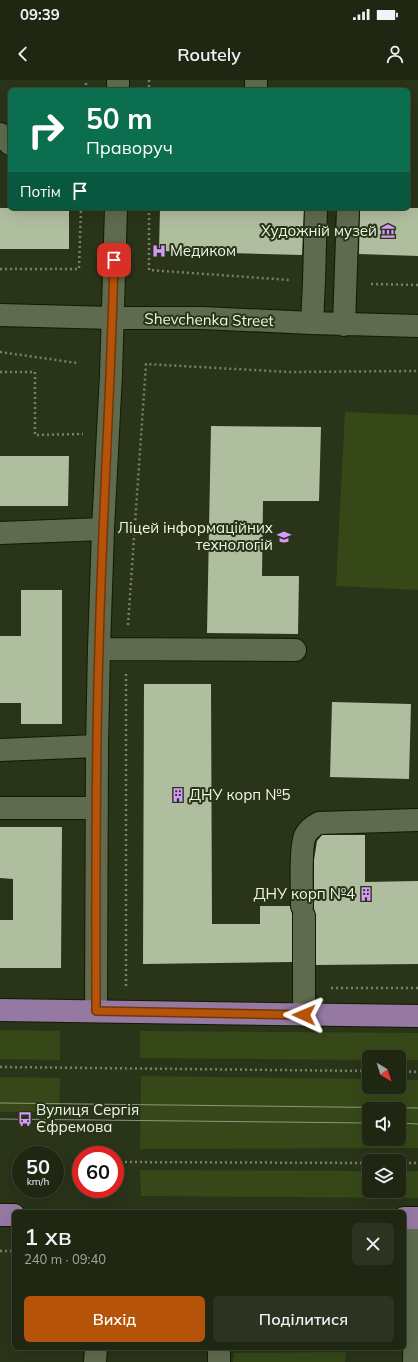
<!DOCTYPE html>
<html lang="uk">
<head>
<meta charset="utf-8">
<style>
  body { margin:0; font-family:Mulish,sans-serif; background:#2c3321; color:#f1f3f6; height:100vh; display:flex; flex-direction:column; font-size:15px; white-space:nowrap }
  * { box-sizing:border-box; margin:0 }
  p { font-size:13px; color:#a1a5a0 }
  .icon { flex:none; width:22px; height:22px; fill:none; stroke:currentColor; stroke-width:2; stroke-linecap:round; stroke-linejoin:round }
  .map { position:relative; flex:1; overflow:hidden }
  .side { position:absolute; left:12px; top:1130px; width:394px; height:140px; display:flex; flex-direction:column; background:#1f2713; border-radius:6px; box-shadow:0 4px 16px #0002,0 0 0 1px #3c4433 }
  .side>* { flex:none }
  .banner { position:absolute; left:8px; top:8px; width:402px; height:122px; border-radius:6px; box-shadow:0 4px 16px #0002,0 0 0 1px #3c4433; background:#0b6e4f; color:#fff; overflow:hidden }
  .needle { width:26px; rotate:142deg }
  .tools { position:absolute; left:362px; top:970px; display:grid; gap:8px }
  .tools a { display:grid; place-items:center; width:44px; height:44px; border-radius:6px; background:#1f2713; box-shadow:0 4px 16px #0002,0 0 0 1px #3c4433; font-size:20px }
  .speed { position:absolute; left:12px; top:1066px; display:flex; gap:8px; font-size:20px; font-weight:700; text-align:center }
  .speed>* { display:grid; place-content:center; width:52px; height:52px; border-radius:50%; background:#1f2713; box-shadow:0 4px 16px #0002,0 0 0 1px #3c4433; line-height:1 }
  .speed small { font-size:10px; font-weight:400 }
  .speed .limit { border:6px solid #d22; background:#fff; color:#111 }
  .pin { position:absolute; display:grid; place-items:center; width:34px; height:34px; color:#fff; margin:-17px; border-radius:8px; box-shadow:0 2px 6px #0006 }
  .me { position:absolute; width:44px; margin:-22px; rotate:271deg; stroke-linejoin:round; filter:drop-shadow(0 0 3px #0008) }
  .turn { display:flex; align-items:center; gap:14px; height:84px; padding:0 12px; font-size:18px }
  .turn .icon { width:52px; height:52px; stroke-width:2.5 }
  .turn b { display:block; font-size:28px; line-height:34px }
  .then { display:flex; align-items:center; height:38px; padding:0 12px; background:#0003; gap:8px; font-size:15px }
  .round { display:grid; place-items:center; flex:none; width:42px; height:42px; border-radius:6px; background:#2c3321 }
  .overview { display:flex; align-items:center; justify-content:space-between; height:68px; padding:0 12px }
  h1 { font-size:24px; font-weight:600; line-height:30px }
  .primary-button { display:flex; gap:8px; margin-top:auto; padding:8px 12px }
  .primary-button a { flex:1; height:46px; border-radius:6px; background:#b45309; color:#fff; font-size:16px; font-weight:600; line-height:46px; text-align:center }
  .primary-button a+a { background:#2c3321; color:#f1f3f6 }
  .status { display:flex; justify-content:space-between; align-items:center; height:28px; padding:0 20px; background:#1f2713; direction:ltr }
  .status svg { height:11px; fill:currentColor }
  header { display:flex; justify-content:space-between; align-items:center; height:52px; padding:0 12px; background:#1f2713; font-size:18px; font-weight:600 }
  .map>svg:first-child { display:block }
  .green { fill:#364817; fill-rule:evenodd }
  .building { fill:#afbe9e }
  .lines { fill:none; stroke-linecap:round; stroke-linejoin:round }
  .minor-casing { stroke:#111b03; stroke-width:24 }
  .major-casing { stroke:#111b03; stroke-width:24 }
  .path { stroke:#78816b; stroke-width:2.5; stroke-dasharray:2 3; stroke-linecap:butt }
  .minor { stroke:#5f6b4e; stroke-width:22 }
  .major { stroke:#9679a3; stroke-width:22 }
  .tram { stroke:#8c9580; stroke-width:1 }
  .route-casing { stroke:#753606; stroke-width:10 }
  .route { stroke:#b45309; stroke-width:7 }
  .labels { text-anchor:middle; stroke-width:4; stroke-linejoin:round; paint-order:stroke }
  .poi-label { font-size:15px; fill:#f0f7e7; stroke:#293419; text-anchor:end }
  .street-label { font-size:15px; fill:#f0f7e7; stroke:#293419 }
</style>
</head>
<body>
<div class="status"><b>09:39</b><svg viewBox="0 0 49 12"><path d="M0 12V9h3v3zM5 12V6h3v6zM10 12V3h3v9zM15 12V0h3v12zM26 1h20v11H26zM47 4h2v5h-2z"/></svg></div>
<header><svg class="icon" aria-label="back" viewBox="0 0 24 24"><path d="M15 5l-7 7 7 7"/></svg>Routely<svg class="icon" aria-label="person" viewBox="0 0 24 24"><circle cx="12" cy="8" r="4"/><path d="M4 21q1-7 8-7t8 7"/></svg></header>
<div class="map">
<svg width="418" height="1282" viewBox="0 0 418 1282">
  <rect width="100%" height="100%" fill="#293419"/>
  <path class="green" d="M345,332L418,335V510L336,506Z
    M0,950L60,951V980L0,979Z
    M140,951L418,953V980H399V977H369V980L140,978Z
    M141,996L369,999V1007H399V1000H418V1068L140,1069ZM369,1029H399V1059H369Z
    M0,997L60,998L59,1032H0Z
    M140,1090L369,1091V1111H399V1091H418V1118L141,1116Z
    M346,1272L345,1282H233L234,1273Z"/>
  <path class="building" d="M0,128H69V169H0Z
    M160,128H304L302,175L159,171Z
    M360,128H418V176L359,174Z
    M211,346L321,347L319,421H263L262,496H299L298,554L207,553Z
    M0,376H69L68,426H0Z
    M21,510H62V644H21V623H0V556H21Z
    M144,604H211L212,844H260V826H290L292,833V882L143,884Z
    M332,622L411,624L409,699L330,697Z
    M0,747H62L61,888H0V840H13V799L0,798Z
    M322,755H365V802L418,801V884L316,885V836L314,829V780L317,761Z"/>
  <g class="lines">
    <defs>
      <path id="minor" d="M118,10V0
        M256,10V0
        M0,54L10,64
        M0,235L112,238H202L312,243L418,246
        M312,243L314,202L316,128
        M344,245L348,128
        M0,453L103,449
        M99,569L295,570
        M0,670L97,666
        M0,728H97
        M302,826C302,811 300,767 305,756C308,750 313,746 319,743L418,740
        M304,836V935
        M96,931L97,666L99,569L103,449L111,294L116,128
        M95,1282L96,1268
        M219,1282V1268
        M414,1282L416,1138"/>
      <path id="major" d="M0,930L418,936
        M0,1135H14
        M404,1138H418"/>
    </defs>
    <use href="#minor" class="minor-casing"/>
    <use href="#major" class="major-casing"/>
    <path class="path" d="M149,0V10
      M86,10V0
      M149,128V190L290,200
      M0,189H79L81,128
      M371,204L418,205
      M0,272L77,283
      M0,292H35V355L83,354
      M128,545L146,284L289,292L418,291
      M126,906V594
      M331,908H418
      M0,987L369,991
      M399,991L418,992
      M115,1082L369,1083
      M399,1083H418
      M0,1171H14"/>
    <use href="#minor" class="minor"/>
    <use href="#major" class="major"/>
    <path class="tram" d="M0,1023L418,1028
      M0,1039L369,1043
      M399,1043L418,1044"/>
  </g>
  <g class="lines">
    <defs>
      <path id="route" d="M114,180C111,310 102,439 99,569C95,689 96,810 96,931L304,935"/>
    </defs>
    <use href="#route" class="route-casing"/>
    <use href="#route" class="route"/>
  </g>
  <defs>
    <symbol id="museum-bare" viewBox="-9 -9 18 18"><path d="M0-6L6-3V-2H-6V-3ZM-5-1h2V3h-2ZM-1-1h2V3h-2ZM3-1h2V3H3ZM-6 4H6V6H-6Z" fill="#d69bfa" stroke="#293419" stroke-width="2.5" paint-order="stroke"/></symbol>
    <symbol id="hospital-bare" viewBox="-9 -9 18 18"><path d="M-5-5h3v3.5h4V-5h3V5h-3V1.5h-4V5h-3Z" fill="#d69bfa" stroke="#293419" stroke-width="2.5" paint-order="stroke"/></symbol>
    <symbol id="school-bare" viewBox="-9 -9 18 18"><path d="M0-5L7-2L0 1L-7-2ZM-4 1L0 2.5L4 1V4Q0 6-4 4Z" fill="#d69bfa" stroke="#293419" stroke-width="2.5" paint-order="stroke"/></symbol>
    <symbol id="building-bare" viewBox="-9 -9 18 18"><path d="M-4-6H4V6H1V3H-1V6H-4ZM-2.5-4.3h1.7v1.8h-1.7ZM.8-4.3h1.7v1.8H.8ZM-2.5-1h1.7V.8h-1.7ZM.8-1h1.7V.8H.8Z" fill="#d69bfa" stroke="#293419" stroke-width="2.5" paint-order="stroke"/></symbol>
    <symbol id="bus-bare" viewBox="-9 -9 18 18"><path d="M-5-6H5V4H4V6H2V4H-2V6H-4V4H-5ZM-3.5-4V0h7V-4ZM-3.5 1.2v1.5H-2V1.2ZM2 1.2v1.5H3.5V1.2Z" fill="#d69bfa" stroke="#293419" stroke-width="2.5" paint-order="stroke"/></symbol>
  </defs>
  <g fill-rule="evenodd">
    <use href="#museum-bare" x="378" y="141" width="20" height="20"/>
    <use href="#hospital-bare" x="149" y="161" width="20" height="20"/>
    <use href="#school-bare" x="274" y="447" width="20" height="20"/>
    <use href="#building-bare" x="168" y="705" width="20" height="20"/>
    <use href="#building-bare" x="356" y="804" width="20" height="20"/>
    <use href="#bus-bare" x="15" y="1029" width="20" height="20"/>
  </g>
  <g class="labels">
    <g class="poi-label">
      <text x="377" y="156">Художній музей</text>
      <text x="170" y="176" text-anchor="start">Медиком</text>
      <text x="273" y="453">Ліцей інформаційних<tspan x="273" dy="17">технологій</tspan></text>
      <text x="189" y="720" text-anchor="start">ДНУ корп №5</text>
      <text x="355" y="819">ДНУ корп №4</text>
      <text x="36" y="1035" text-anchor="start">Вулиця Сергія<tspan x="36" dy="17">Єфремова</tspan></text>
    </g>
    <g class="street-label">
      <text transform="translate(209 240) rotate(1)" y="5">Shevchenka Street</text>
    </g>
  </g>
</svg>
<div class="tools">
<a><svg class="needle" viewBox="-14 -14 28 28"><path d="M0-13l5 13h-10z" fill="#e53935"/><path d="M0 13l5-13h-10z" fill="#a1a5a0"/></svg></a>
<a><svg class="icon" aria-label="sound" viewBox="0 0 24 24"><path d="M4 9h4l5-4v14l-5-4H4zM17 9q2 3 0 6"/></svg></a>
<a><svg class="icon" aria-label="layers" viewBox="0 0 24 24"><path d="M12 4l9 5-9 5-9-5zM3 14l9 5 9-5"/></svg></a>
</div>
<div class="speed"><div>50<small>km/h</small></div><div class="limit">60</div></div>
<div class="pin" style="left:114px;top:180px;background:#d93025"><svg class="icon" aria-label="arrive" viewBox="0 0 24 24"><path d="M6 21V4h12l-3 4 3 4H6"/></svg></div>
<svg class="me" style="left:304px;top:935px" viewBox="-20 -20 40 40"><path d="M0-17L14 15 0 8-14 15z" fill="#b45309" stroke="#fff" stroke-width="4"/></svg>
<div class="banner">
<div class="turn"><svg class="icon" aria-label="right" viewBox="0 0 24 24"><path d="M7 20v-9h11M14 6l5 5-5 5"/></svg><div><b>50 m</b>Праворуч</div></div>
<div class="then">Потім<svg class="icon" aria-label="arrive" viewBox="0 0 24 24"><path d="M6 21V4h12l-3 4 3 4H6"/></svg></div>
</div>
<section class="side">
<div class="overview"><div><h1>1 хв</h1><p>240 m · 09:40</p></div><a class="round"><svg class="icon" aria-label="close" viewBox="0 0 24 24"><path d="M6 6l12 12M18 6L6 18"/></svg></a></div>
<div class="primary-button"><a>Вихід</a><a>Поділитися</a></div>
</section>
</div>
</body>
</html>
